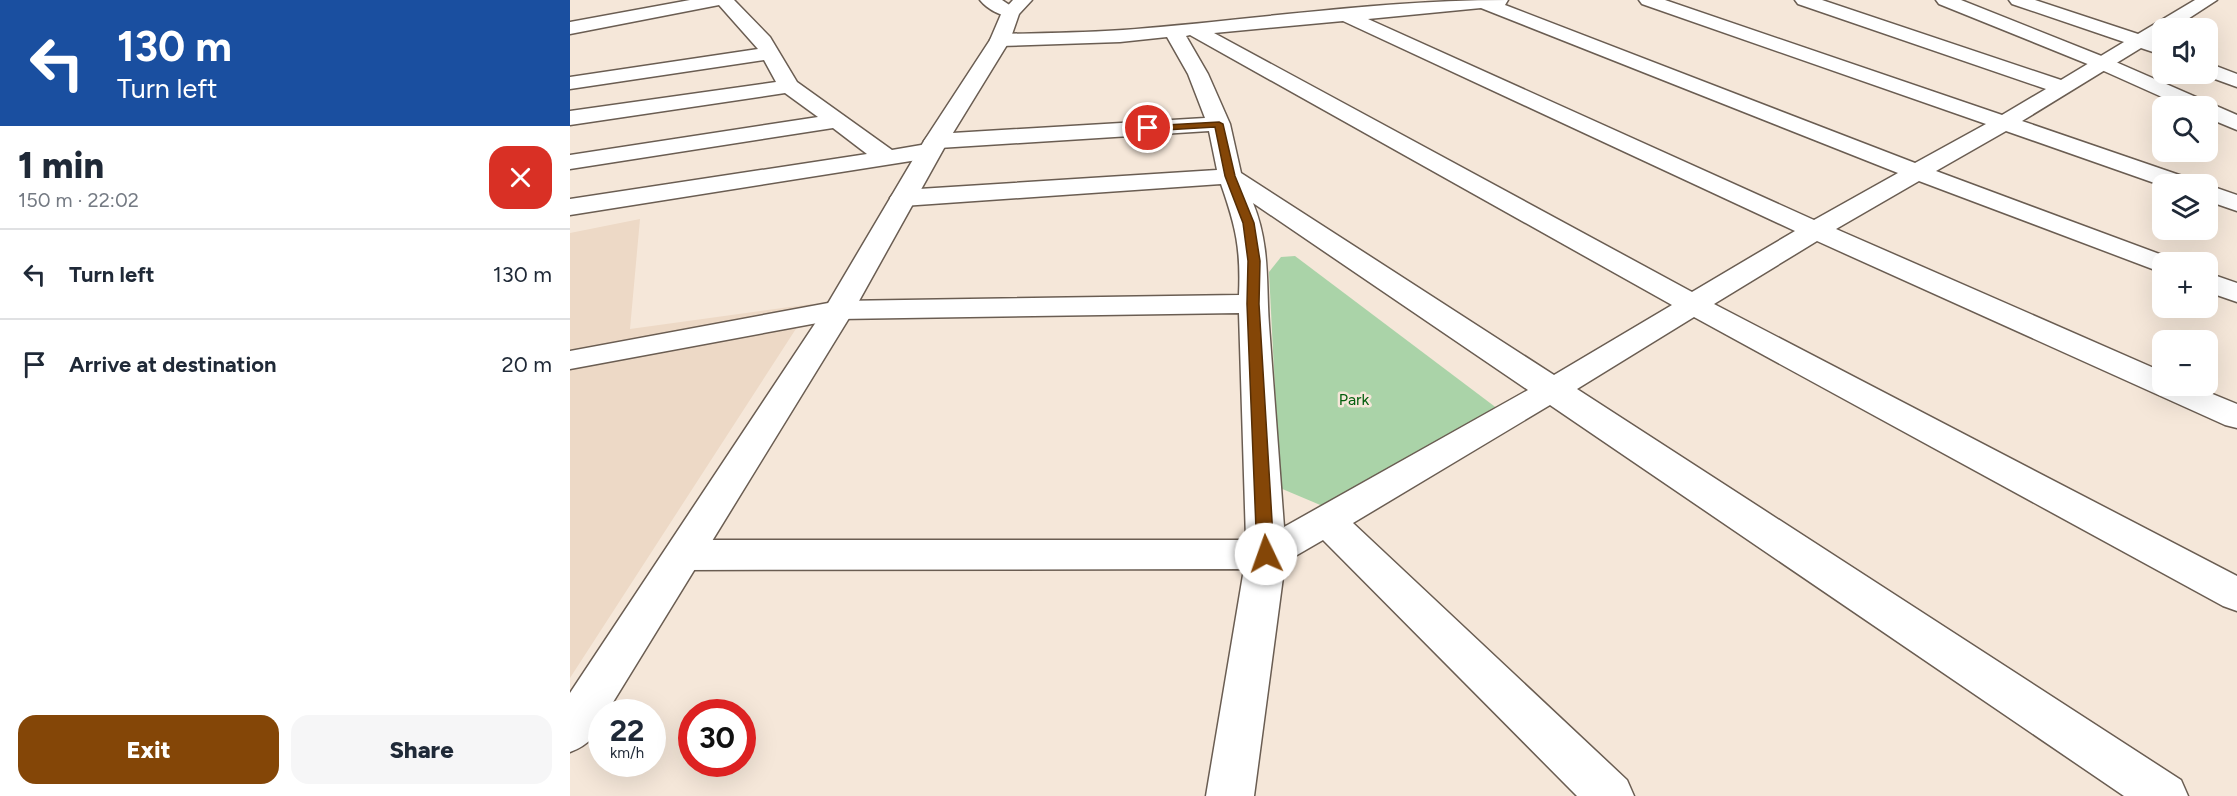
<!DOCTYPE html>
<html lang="en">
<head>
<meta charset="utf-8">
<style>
  body { margin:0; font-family:Figtree,sans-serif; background:#f6f6f7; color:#1f2937; height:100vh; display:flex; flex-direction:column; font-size:22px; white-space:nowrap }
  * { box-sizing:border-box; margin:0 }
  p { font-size:20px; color:#747a83 }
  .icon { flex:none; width:33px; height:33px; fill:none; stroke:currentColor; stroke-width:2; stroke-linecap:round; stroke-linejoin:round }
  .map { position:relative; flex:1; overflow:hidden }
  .sheet { display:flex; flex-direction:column; background:#fff; width:570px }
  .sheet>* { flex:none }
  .banner { background:#1a4fa0; color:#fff; overflow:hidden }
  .buttons { position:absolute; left:1582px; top:18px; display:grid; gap:12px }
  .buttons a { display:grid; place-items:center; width:66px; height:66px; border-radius:12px; background:#fff; box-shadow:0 6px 24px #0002; font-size:30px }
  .speed { position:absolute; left:18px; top:699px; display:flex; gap:12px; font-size:30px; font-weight:700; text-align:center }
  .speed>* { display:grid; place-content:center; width:78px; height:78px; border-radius:50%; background:#fff; box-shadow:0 6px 24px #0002; line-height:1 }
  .speed small { font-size:15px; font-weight:400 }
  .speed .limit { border:9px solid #d22; background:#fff; color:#111 }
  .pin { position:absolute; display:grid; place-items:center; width:51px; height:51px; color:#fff; margin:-26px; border:3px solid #fff; border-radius:50%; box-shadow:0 2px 6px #0007 }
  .me { position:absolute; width:66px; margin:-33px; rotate:357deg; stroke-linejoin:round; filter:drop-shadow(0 0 4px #0008) }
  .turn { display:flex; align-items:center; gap:21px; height:126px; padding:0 18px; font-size:27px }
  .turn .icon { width:78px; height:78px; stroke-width:2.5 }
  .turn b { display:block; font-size:42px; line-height:51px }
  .round { display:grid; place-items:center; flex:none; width:63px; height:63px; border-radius:18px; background:#f6f6f7 }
  .headline { display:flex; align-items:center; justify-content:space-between; height:102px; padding:0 18px }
  h1 { font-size:36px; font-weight:800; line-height:45px }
  .primary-button { display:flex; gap:12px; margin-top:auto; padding:12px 18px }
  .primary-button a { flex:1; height:69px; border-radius:18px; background:#844607; color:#fff; font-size:24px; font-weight:800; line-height:69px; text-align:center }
  .primary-button a+a { background:#f6f6f7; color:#1f2937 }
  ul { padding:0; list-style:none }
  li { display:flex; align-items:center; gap:18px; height:90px; padding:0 18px; border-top:2px solid #e0e1e3 }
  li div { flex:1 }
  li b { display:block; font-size:22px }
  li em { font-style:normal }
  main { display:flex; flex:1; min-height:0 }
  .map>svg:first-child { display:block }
  .built { fill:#edd9c6 }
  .green { fill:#aad3a8 }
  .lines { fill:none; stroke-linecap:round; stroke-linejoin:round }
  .minor-casing { stroke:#6a5d52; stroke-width:3 }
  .tertiary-casing { stroke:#6a5d52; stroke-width:3 }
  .minor { fill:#fff; fill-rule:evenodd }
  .tertiary { fill:#fff; fill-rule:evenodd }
  .route { fill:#844607; stroke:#562e05; stroke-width:1.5 }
  .labels { text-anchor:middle; stroke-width:5; stroke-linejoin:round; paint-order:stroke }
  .park-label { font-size:16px; fill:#035e0e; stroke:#f5e7d9 }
</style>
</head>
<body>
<main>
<section class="sheet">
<div class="banner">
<div class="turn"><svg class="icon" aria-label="left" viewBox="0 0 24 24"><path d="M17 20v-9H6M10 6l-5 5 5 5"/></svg><div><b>130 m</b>Turn left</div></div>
</div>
<div class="headline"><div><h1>1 min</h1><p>150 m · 22:02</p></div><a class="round" style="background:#d93025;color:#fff"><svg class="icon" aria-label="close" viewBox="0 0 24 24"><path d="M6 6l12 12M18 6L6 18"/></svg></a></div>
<ul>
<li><svg class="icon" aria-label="left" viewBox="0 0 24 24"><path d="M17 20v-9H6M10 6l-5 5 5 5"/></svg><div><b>Turn left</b></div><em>130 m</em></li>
<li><svg class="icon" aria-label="arrive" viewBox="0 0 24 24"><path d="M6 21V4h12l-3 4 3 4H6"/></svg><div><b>Arrive at destination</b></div><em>20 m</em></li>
</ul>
<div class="primary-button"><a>Exit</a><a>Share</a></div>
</section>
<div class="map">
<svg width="1667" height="796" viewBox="0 0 1667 796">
  <rect width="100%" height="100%" fill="#f5e7d9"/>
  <path class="built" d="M70,219L60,329L242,304L0,678V233Z"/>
  <path class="green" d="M725,256L928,409L755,507L710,488L699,272L711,257Z"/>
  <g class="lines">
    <defs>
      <path id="minor" d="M120,0H164L200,37L227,82L322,150L357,144L354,141L358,136L366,134L635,118L618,74L597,37L550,42L430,46L423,44L420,40L423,36L430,34C471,33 512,33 553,30C682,20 809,0 938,0L935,5L1345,163L1416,124L1072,4L1069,0H1095L1432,115L1476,89L1228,4L1225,0H1252L1491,80L1554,42L1442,4L1439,0H1465L1568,34L1625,0H1647L1604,28H1593V35L1585,40L1593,46L1590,50L1583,52L1571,48L1452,121L1621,179L1624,184L1593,186L1436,131L1366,171L1603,259L1605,262H1593V273L1349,181L1266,229L1593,372V386H1623L1667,404V428L1655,425L1247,241L1144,304L1667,576V611L1653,606L1124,317L1007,389L1611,780L1618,796H1554L980,405L783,523L1057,780L1064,796H1007L753,540L715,562L684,796H636L674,569L113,570L99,565L93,555L99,545L113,540H676L669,313L269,319L0,369V351L269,301L669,295C671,249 666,227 651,184L333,206L324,203L320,198L324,193L333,190L647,170L639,131L369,148L372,151L368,156L360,158L0,215V199L297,154L263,128L0,169V155L248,117L215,93L0,125V111L206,82L194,60L0,89V77L188,49L149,5L0,34V22ZM911,8L1328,173L1244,220L798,19ZM773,21L1225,231L1122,292L644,33ZM620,35L1102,305L984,375L671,173L660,124L638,74L616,36ZM683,203L958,390L714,527C709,460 704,392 699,325C696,281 700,245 683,203Z
        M410,0H432L450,12L447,16C435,19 418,10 410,0Z
        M1638,63L1667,74V87L1631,74H1638Z
        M1638,185L1667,195V211L1638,201Z
        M1638,273L1667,283V302L1638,292Z"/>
      <path id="tertiary" d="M443,0H462L449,14L440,40L378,141L284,310L37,712H32C32,733 17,746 0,752V693L254,310L354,141L420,40L432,12Z
        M1366,0H1391L1539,59L1667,115V130L1638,118V106H1612L1525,67L1369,4Z"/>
    </defs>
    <use href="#minor" class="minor-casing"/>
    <use href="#tertiary" class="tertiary-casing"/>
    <use href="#minor" class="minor"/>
    <use href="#tertiary" class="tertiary"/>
  </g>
  <path class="route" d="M649,122L653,124L665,176L684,223L690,261L689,304L704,554L701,558H690L687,554L677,304L678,261L673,223L655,176L645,127L578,131L573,128L578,126Z"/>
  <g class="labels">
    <g class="park-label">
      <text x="784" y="405">Park</text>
    </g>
  </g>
</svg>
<div class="buttons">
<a><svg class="icon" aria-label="sound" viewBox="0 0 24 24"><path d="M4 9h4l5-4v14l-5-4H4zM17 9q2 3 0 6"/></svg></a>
<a><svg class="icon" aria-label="search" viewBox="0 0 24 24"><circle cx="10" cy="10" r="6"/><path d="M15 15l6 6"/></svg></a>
<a><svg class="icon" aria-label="layers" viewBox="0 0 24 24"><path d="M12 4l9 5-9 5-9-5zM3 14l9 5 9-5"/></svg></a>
<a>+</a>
<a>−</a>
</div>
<div class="speed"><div>22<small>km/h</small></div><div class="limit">30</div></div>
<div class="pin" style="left:578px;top:128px;background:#d93025"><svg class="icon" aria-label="arrive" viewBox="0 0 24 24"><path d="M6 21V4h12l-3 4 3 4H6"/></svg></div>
<svg class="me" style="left:696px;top:554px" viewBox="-20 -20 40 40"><circle r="19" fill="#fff"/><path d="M0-13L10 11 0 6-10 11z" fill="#844607"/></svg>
</div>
</main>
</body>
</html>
